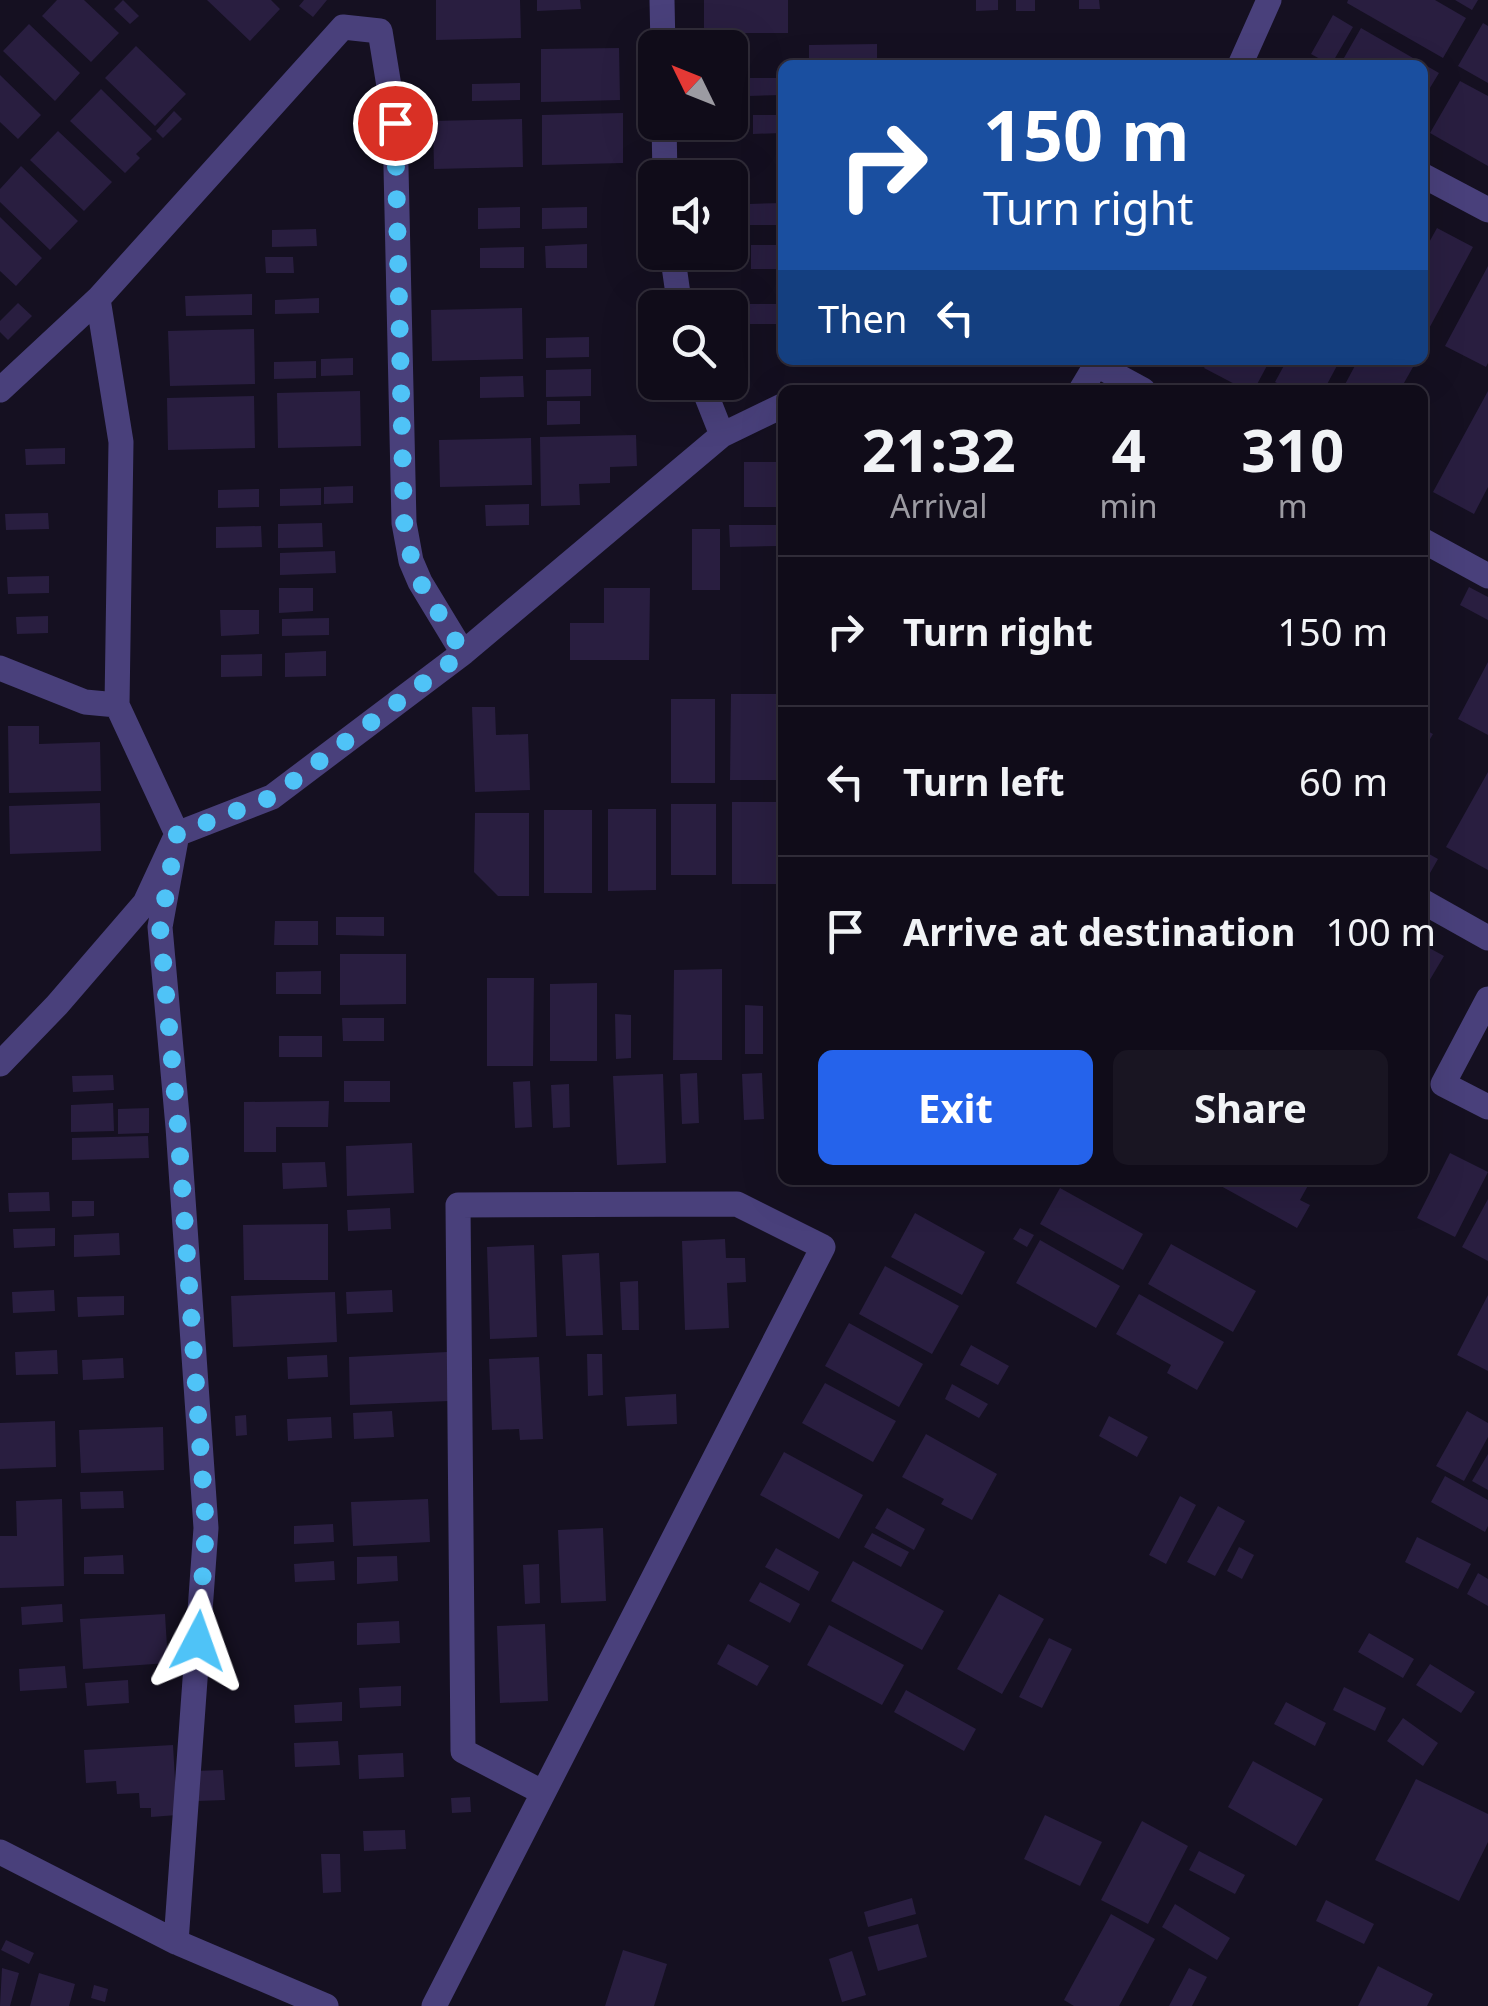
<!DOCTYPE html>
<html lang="en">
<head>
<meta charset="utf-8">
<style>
  body { margin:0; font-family:"Noto Sans",sans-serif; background:#191522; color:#f1f3f6; height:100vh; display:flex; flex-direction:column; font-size:38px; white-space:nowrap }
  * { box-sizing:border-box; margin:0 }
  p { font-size:32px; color:#9c9ba2 }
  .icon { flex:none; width:55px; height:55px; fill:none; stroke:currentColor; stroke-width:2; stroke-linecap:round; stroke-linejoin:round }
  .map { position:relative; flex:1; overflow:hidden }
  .panel { position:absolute; left:778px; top:385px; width:650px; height:800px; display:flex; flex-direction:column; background:#100c19; border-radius:15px; box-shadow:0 10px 40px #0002,0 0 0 2px #302c38 }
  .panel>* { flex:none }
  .hud { position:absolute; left:778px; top:60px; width:650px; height:305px; border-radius:15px; box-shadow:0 10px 40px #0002,0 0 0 2px #302c38; background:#1a4fa0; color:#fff; overflow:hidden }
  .needle { width:65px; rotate:313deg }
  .buttons { position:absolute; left:638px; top:30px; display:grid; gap:20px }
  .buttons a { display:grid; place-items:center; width:110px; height:110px; border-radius:15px; background:#100c19; box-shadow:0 10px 40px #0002,0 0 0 2px #302c38; font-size:50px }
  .pin { position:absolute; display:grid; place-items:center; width:85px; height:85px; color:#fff; margin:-42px; border:5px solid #fff; border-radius:50%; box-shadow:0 2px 10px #0007 }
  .me { position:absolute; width:110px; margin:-55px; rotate:4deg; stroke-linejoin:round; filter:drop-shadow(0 0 8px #0008) }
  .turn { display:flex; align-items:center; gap:35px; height:210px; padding:0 40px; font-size:45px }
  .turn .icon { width:130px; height:130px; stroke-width:2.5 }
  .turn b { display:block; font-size:70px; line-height:85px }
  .then { display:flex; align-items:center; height:95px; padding:0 40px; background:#0003; gap:20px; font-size:38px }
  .eta { display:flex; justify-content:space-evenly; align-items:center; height:170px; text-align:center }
  .eta b { font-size:60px; font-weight:700; line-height:70px }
  .primary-button { display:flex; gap:20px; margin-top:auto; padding:20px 40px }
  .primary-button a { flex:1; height:115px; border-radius:15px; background:#2563eb; color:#fff; font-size:40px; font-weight:700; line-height:115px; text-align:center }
  .primary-button a+a { background:#191522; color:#f1f3f6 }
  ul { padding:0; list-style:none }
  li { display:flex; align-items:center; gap:30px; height:150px; padding:0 40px; border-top:2px solid #302c38 }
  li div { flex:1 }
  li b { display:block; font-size:38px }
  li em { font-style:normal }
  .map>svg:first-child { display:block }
  .building { fill:#291e40 }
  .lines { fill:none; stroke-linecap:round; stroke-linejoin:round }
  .minor { stroke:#49407b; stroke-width:25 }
  .route { stroke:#4fc3f7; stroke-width:18; stroke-dasharray:0 32.4 }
</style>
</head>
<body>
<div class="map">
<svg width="1488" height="2006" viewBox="0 0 1488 2006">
  <rect width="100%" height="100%" fill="#151021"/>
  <path class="building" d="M57,0H84L119,33L91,62L42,16Z
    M123,0L139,16L130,24L114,9Z
    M207,0H271L280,9L250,41Z
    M304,0H327L313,17L299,6Z
    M436,0H520L521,38L436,40Z
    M537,0H580L581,9L537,11Z
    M704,0H788V33H704Z
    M976,0H998V10L976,11Z
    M1016,0H1035V11H1016Z
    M1079,0H1099L1100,9H1079Z
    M1348,0H1435L1466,18L1443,58L1347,3Z
    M1455,0H1478L1472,10Z
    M1333,15L1353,27L1331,65L1311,54Z
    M1483,23L1488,26V83L1458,66Z
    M29,24L80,73L55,101L3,51Z
    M1361,28L1439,73L1422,101V65H1340Z
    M877,44V65H809V45Z
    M136,46L186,94L155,126L105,78Z
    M619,48L620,100L541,102V49Z
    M0,75L41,115L18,139L0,122Z
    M749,78H782V95L749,96Z
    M1460,81L1488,96V166L1430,133Z
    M520,83V100L472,101V84Z
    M101,89L152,139L136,154L140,158L125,173L70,121Z
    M174,111L182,119L163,138L156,131Z
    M623,113V163L542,165V115Z
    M753,115H782V133L753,134Z
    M522,119L523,167L434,169L433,121Z
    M58,131L112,182L84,211L30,160Z
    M21,166L78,221L50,250L0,202V189Z
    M782,203V225H749V204Z
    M520,207V228L478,229V208Z
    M587,207V228L542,229V208Z
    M0,217L42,258L16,286L0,271Z
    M1437,228L1473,247L1425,336L1422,334V255Z
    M316,229L317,246L272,247V230Z
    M587,244V268H546L545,246Z
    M751,245H782V269H751Z
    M524,247V268H480V248Z
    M265,257H293L294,273H266Z
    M1488,266V363L1486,367L1445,346Z
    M252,294V315L186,316L185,296Z
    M319,298V313L275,314V300Z
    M18,303L32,316L8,340L0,332V321Z
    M748,304H782V324H748Z
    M522,308L523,359L432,361L431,310Z
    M254,329L255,384L170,386L168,331Z
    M589,337V357L546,358V338Z
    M353,358V375L321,376V359Z
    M1209,360H1270L1254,390H1246L1204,368Z
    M1287,360H1340L1324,390H1290L1275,382Z
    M1358,360H1417L1400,390H1342Z
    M316,361V378L274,379V362Z
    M591,369V396L546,397V370Z
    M523,376L524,397L480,398V377Z
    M360,391L361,446L278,448L277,393Z
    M1488,391V487L1474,514L1433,492Z
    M254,396L255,448L168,450L167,398Z
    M547,401H580V424L547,425Z
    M636,435L637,466L610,467V483L579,484L580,505L541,506L540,437Z
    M531,438L532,485L440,487L439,440Z
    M65,448V464L26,465L25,449Z
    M744,462H782V507H744Z
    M353,486V503L324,504V487Z
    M321,488V505L280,506V489Z
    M259,489V507L218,508V490Z
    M529,504V525L486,526L485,505Z
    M48,513L49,529L6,530L5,514Z
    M322,523L323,547L278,548V524Z
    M729,525H777V546L730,547Z
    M261,526L262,547L216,548V527Z
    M692,529H720V590H692Z
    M335,551L336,573L280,575V553Z
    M49,576V593L8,594L7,577Z
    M1469,587L1488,597V620L1460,605Z
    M279,588H313V611L279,613Z
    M604,588H650L649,660H570V623H604Z
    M220,610H259V634L221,636Z
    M48,616V633L17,634L16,617Z
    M329,618V635L282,636V619Z
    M326,651V676L285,677V653Z
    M262,654V676L221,677V655Z
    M1488,662V735L1458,719Z
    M731,694H778L777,780H730Z
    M671,699H715V783H671Z
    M472,707H495L496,735L528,734L530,790L475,792Z
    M8,726H39V744L100,742L101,791L9,793Z
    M1422,728L1433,734L1422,753Z
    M1488,772V870L1446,847Z
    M732,802H779L778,884H732Z
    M100,803L101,851L10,854L9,806Z
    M671,804H716V875H671Z
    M608,809H656V890L608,891Z
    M544,810H592V893H544Z
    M475,813H529V896H498L474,872Z
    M1422,850L1438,859L1430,873L1422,868Z
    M336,917H384V936L336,935Z
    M275,921H318V945H274Z
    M1422,944L1444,956L1422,993Z
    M340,954H406V1004L340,1005Z
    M722,969V1060H673L674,970Z
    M321,971V994H276V972Z
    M487,978H534L533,1066H487Z
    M597,983V1061H550V984Z
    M745,1005L763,1006V1054H745Z
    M615,1014L631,1015V1058L616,1059Z
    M342,1018H384V1041H343Z
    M279,1036H322V1057H279Z
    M697,1073L699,1123L682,1124L680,1074Z
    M762,1073L764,1119L744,1120L742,1074Z
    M663,1074L666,1163L617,1165L613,1076Z
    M113,1075L114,1090L73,1092L72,1076Z
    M344,1081H390V1102H344Z
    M530,1081L532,1127L515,1128L513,1082Z
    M569,1084L570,1127L553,1128L551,1085Z
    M329,1101L328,1127H276V1152H244V1102Z
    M113,1103L114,1131L71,1132V1105Z
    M149,1108V1133L118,1134V1109Z
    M148,1136L149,1158L72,1160V1138Z
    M412,1143L414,1193L347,1196L346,1146Z
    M1450,1153L1488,1172L1455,1237L1417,1218Z
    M325,1162L327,1187L283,1189L282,1163Z
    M1210,1180H1311L1300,1200L1310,1205L1297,1228Z
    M1060,1188L1143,1234L1123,1270L1040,1224Z
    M49,1192L50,1211L9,1212L8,1193Z
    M1488,1199V1261L1462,1247Z
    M72,1201H94V1216L72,1217Z
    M390,1208L391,1229L348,1231L347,1210Z
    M915,1213L985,1252L962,1295L891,1257Z
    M328,1224V1280H244L243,1225Z
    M55,1228V1246L14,1248L13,1229Z
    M1020,1228L1034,1235L1027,1247L1013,1239Z
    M119,1233L120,1255L74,1257V1235Z
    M725,1239L726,1258H745L746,1282L727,1283L729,1328L685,1330L682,1241Z
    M1040,1240L1120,1286L1096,1328L1016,1283Z
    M1171,1244L1256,1291L1233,1332L1148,1284Z
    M534,1245L537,1337L490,1339L487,1247Z
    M599,1253L603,1335L566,1336L562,1255Z
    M885,1266L959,1306L932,1354L859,1314Z
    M638,1281L639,1330H622L620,1282Z
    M54,1290L55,1311L13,1313L12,1292Z
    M392,1290L393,1312L347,1314L346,1292Z
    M335,1292L337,1342L233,1347L231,1296Z
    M1139,1294L1224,1342L1197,1390L1167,1373L1171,1365L1116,1334Z
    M1488,1295V1371L1457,1355Z
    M124,1296V1315L78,1317L77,1297Z
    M849,1323L923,1364L899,1407L825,1366Z
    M971,1345L1009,1366L998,1385L960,1365Z
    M57,1350L58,1374L16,1375L15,1352Z
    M447,1352L449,1401L350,1405L349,1357Z
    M587,1354H602L603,1395L588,1396Z
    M327,1355L328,1377L288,1379L287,1357Z
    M539,1357L543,1439L520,1440L519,1429L492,1430L489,1359Z
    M123,1358L124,1378L83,1380L82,1360Z
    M825,1383L896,1421L873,1462L802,1423Z
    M952,1384L988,1404L979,1418L945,1399Z
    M676,1394L677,1424L627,1426L625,1397Z
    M392,1411L394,1437L354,1439L353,1413Z
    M1467,1411L1488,1423V1437L1464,1481L1436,1466Z
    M246,1415L247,1435L236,1436L235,1416Z
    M1109,1416L1148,1437L1137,1457L1099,1436Z
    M331,1417L332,1438L288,1441L287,1419Z
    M55,1421L56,1467L0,1469V1423Z
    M163,1427L164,1470L81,1473L79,1430Z
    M926,1434L997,1474L972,1520L941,1504L944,1499L902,1477Z
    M784,1452L863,1495L839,1539L760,1495Z
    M1488,1454V1490L1472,1481Z
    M1445,1476L1488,1500V1526L1485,1532L1431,1502Z
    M123,1491L124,1508L81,1509L80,1492Z
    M1180,1496L1196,1505L1166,1564L1149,1555Z
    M62,1499L64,1586L0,1588V1536H17L16,1501Z
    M428,1499L430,1542L353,1546L351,1502Z
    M1218,1506L1245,1521L1215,1576L1187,1562Z
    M887,1508L925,1529L914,1550L875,1528Z
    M333,1524L334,1542L294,1544V1526Z
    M603,1528L606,1601L561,1603L558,1530Z
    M872,1533L909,1552L901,1567L864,1547Z
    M1417,1537L1471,1564L1458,1589L1405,1562Z
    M1239,1547L1254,1555L1242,1579L1227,1571Z
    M776,1548L819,1572L809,1591L765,1567Z
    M123,1555L124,1574H84V1557Z
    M397,1556L398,1581L357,1584V1557Z
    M334,1561L335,1580L295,1582L294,1564Z
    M853,1561L944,1611L922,1650L831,1601Z
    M539,1564L540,1603L525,1604L523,1565Z
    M1478,1573L1488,1579V1606L1467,1594Z
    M760,1582L800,1604L790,1623L749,1601Z
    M999,1594L1044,1619L1002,1694L957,1669Z
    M62,1604L63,1622L22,1625L21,1607Z
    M165,1614L168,1663L83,1669L80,1619Z
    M399,1621L400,1643L357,1645V1623Z
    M545,1624L548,1701L500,1703L497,1626Z
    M829,1625L904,1665L882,1705L807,1665Z
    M1369,1633L1414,1659L1403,1678L1358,1652Z
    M1049,1638L1072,1649L1042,1708L1019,1697Z
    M728,1644L769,1666L757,1686L717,1664Z
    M1430,1664L1475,1692L1461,1713L1416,1685Z
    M65,1666L67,1688L20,1691L19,1669Z
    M128,1680L129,1703L87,1706L85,1683Z
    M401,1686V1706L360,1708L359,1688Z
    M1344,1687L1386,1708L1375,1731L1333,1710Z
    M906,1690L976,1729L964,1751L894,1712Z
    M342,1702V1721L295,1723L294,1705Z
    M1286,1702L1326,1723L1315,1746L1274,1724Z
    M1403,1718L1438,1743L1423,1766L1387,1741Z
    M338,1741L340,1765L295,1767L294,1743Z
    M173,1745L177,1815L151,1817V1808H140L139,1793L117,1794L116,1781L86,1783L84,1750Z
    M403,1753L404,1777L359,1779L358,1755Z
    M1253,1761L1323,1799L1296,1846L1228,1807Z
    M223,1770L225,1800L197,1801L195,1771Z
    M1416,1779L1488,1814V1842L1459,1901L1375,1860Z
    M470,1797L471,1812L452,1813L451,1798Z
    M1045,1815L1102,1842L1080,1886L1024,1859Z
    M1142,1821L1188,1846L1148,1924L1101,1900Z
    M405,1830L406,1849L364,1851L363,1831Z
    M1199,1851L1245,1875L1235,1894L1189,1870Z
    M321,1854H340L341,1892L323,1893Z
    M912,1898L916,1914L868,1927L864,1912Z
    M1326,1900L1374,1924L1364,1944L1316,1921Z
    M1175,1904L1230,1938L1217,1960L1162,1927Z
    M1111,1914L1155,1939L1119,2006H1074L1064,2000Z
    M918,1924L927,1957L878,1971L868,1937Z
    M6,1940L34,1953L29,1964L1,1950Z
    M623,1950L667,1964L654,2006H605Z
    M852,1951L866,1995L842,2002L829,1959Z
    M1378,1966L1433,1994L1427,2006H1358Z
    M2,1968L19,1973L10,2006H0Z
    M1189,1968L1207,1977L1192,2006H1169Z
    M39,1973L75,1984L69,2006H30Z
    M94,1985L108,1989L105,2002L91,1998Z"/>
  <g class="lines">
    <path class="minor" d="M662,0L663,48
      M1240,65L1269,0
      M664,122L665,178
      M1422,175L1488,210
      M672,252L680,308
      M98,299L121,442L117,705L177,834L160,927L178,1127L206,1528L176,1942
      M1097,365L1143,390
      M701,382L722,435
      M0,390L98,299L343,27L380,31L395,123L404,523L411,561L420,582L463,653
      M1081,390L1099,360
      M1422,540L1488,576
      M0,668L85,702L117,705
      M1422,901L1488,938
      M1488,999L1443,1084L1488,1107
      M0,1064L57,1005L145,903L177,834L272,797L463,653L722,435L782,406
      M0,1852L176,1942L326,2006
      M434,2006L823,1247L737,1204L458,1205L463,1751L542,1792"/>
  </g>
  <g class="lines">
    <path class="route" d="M198,1641L206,1528L178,1127L160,927L177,834L272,797L463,653L420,582L412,561L404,522L395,123"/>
  </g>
</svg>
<div class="buttons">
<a><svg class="needle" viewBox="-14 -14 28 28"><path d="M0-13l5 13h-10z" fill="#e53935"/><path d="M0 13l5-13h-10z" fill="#9c9ba2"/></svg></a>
<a><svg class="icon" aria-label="sound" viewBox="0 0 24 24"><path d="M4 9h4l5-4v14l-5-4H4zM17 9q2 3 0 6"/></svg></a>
<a><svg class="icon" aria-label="search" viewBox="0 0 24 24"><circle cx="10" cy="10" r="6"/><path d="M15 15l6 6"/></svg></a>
</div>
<div class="pin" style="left:395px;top:123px;background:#d93025"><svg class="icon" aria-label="arrive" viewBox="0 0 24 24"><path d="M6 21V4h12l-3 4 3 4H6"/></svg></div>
<svg class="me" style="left:198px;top:1641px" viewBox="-20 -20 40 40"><path d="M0-17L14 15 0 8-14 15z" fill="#4fc3f7" stroke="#fff" stroke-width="4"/></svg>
<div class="hud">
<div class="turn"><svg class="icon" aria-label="right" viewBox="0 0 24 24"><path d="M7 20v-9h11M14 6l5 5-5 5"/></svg><div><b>150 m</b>Turn right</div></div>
<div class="then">Then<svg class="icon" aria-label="left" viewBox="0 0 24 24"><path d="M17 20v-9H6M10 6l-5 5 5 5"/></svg></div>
</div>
<section class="panel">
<div class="eta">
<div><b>21:32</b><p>Arrival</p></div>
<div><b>4</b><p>min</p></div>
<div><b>310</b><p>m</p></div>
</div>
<ul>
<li><svg class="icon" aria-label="right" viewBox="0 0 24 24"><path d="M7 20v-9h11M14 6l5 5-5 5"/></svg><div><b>Turn right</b></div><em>150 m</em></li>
<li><svg class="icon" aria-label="left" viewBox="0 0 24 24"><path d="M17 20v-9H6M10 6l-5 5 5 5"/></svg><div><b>Turn left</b></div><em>60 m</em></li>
<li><svg class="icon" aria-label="arrive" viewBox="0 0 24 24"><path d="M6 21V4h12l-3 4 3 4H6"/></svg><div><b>Arrive at destination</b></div><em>100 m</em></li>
</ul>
<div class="primary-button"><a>Exit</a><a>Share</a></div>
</section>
</div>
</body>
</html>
